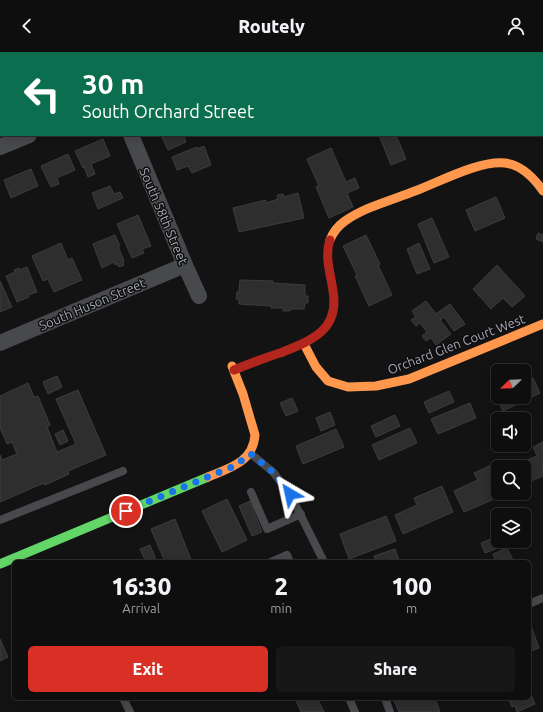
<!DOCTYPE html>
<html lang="en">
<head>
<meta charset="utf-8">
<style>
  body { margin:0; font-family:Ubuntu,sans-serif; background:#171718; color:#f1f3f6; height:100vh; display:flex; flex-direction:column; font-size:15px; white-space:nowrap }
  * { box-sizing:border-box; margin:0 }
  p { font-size:13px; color:#9b9c9e }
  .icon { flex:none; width:22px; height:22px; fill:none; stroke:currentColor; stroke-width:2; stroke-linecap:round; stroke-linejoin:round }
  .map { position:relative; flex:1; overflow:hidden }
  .details { position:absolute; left:12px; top:508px; width:519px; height:140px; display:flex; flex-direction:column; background:#0e0e0f; border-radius:6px; box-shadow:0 2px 10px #0003,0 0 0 1px #2e2e2f }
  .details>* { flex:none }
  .top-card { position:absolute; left:0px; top:0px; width:543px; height:84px; box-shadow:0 2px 10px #0003,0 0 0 1px #2e2e2f; background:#0b6e4f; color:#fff; overflow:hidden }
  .needle { width:26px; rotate:247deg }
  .tools { position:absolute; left:491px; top:312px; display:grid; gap:8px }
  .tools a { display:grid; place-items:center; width:40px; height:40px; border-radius:6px; background:#0e0e0f; box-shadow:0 2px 10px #0003,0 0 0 1px #2e2e2f; font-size:20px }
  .pin { position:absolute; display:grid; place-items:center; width:34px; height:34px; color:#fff; margin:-17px; border:2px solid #fff; border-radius:50%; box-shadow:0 1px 4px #0007 }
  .me { position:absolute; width:44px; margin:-22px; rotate:324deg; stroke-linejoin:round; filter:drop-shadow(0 0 3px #0008) }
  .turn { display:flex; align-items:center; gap:14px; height:84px; padding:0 16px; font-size:18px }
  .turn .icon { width:52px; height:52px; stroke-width:2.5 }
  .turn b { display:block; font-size:28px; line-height:34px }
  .eta { display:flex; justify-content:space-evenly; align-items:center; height:68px; text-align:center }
  .eta b { font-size:24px; font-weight:800; line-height:28px }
  .primary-button { display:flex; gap:8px; margin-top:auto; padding:8px 16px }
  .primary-button a { flex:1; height:46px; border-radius:6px; background:#d93025; color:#fff; font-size:16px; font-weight:800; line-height:46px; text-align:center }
  .primary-button a+a { background:#171718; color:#f1f3f6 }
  header { display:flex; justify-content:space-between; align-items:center; height:52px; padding:0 16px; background:#0e0e0f; font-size:18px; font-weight:800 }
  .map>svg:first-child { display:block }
  .building { fill:#2e2e2f; stroke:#3c3d40 }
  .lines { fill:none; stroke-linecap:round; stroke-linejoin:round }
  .lane { stroke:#48494c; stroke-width:8 }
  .street { stroke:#48494c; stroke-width:16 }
  .fast { stroke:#63d668; stroke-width:9 }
  .slow { stroke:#ff974d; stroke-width:9 }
  .jam { stroke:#b3261e; stroke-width:9 }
  .route { stroke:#1a73e8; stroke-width:7; stroke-dasharray:0 12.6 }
  .labels { text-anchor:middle; stroke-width:3; stroke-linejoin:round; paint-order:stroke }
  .street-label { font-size:13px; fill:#a5a9b4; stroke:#0e0e0f }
</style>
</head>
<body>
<header><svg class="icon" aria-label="back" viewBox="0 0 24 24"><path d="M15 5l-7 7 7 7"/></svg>Routely<svg class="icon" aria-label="person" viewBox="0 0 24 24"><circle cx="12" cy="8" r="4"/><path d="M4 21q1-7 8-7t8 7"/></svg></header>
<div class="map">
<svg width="543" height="660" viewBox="0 0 543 660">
  <rect width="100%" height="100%" fill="#131314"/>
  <path class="building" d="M161,83H183L186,90L168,98Z
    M379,83H396L406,107L391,113Z
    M103,87L110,104L91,112L95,122L88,125L84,115L83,116L75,99Z
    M204,94L211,113L192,121L188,114L177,118L172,105L197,95V97Z
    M331,96L346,130L355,126L359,136L347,141L353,155L329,166L316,135L319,134L307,107Z
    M68,102L75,118L57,126L59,132L51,135L41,114Z
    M31,117L38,134L11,146L4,128Z
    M110,134L114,142L120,140L123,146L98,157L92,141Z
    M298,141L304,166L239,180L233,156L266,148V151L278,147L277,143L283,142L284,145Z
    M496,145L505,166L475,179L466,158Z
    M138,163L151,194L142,197L144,201L132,206L117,172Z
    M432,166L449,205L434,211L418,172Z
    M538,181L543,183V190L536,187Z
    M115,183L120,194H118L124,209L123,210L124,213L119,215L117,212L115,213L114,210L102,216L93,192Z
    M366,183L380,212L378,213L392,243L369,254L355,224L357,223L343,194Z
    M61,191L68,208L72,206L82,228L54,240L48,227L43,229L32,204Z
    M419,191L430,217L417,222L407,197Z
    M497,213L525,244L512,255L503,246L491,257L473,237Z
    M27,215L37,240L28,243L29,245L17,250L6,224L15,220L14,218L19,216L20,218Z
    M240,228L273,229V231L305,233V244H308V251H305L304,257H290V259H283V256H271V254L239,252V247H236L237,240H239Z
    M0,229L12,255L0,260Z
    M426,249L436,262L450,252L465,272L454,279L444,265L440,268L451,282L436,293L431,286L426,289L422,284L427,280L420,271L416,274L411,268L416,265L412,259Z
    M518,313L521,319H505Z
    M57,324L62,335L48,342L43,330Z
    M533,326L540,341L503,359L495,344L498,343V345H524V330Z
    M28,331L34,345L38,344L50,373L47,375L57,400L76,392L56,347L78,338L106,403L68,419L69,422L45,433L44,431L0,450V403L2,408L17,402L12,390L7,392L0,376V344Z
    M449,339L454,350L429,361L424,350Z
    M292,346L298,359L286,364L280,351Z
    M470,351L476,366L438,382L431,367Z
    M330,360L335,373L321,379L316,366Z
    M395,363L400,374L376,385L371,374Z
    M410,376L417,391L379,408L372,393Z
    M336,377L344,395L303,412L296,394Z
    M63,378L68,389L60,393L55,382Z
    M543,390V424L524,432V415L512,414L537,404L533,395Z
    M502,408L505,415H498V441H508L464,460L454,439L478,428L474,421Z
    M442,434L453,460L403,482L395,463L417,453L414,446Z
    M227,447L247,488L222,500L202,459Z
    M250,449L262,480L252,484L239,454Z
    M386,464L396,489L349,507L340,482Z
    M175,467L192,510H165L151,477Z
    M498,484V489H504L506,493L485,501L481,491Z
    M150,493L157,510H146L140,497Z
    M507,496L514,510H496L493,502Z
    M395,497L399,508L393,510H376L374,504Z
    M529,571H530L539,596L529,600Z
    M0,587L8,605L0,609Z
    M529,638L535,652L517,660L515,654L512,655L508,646H529Z
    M295,646H317L324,660H301Z
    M393,646H435L440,660H399Z"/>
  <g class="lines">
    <path class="lane" d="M251,402L273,420L290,442L324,510
      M251,440L267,477L301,462
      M0,468L123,419
      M271,510L287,503L290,510
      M529,552L543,546
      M123,646L130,660
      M349,646L355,660
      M385,646L390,660"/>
    <path class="street" d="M96,0V1
      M221,1L224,0
      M131,83L185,213L199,244
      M0,95L29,83
      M0,291L185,213"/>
    <path class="fast" d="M0,512L208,425"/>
    <path class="slow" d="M330,188C333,180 338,174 345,169C365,155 392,148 415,139C439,130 480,108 505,111C522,113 534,126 543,139
      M304,292L316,315L328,329L348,335L376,334L409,327L543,272
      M208,425C230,416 253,410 255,383L243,342L232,314"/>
    <path class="jam" d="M234,318C249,312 264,306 280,301C310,289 340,279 333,239C331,223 324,204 330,188"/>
  </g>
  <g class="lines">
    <path class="route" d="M126,459L234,414L251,402L273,420L290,442"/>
  </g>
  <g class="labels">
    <g class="street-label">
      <text transform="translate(164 164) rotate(67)" y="5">South 58th Street</text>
      <text transform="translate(92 252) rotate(-23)" y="5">South Huson Street</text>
      <text transform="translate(456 292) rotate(-21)" y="5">Orchard Glen Court West</text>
    </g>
  </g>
</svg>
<div class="tools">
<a><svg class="needle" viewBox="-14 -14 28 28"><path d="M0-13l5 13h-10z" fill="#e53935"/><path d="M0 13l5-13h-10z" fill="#9b9c9e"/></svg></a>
<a><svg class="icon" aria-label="sound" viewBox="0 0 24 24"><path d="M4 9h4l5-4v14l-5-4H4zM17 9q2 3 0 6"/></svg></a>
<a><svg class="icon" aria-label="search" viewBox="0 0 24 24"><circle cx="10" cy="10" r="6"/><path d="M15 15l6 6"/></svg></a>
<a><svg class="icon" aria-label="layers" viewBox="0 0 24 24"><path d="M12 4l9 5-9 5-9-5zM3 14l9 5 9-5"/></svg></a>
</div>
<div class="pin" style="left:126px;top:459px;background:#d93025"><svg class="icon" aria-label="arrive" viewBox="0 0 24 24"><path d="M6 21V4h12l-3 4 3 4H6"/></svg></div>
<svg class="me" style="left:290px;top:442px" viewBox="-20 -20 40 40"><path d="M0-17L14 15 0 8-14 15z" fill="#1a73e8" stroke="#fff" stroke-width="4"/></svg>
<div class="top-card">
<div class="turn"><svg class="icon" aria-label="left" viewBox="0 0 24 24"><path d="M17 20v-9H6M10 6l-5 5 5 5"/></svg><div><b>30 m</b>South Orchard Street</div></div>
</div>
<section class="details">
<div class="eta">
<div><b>16:30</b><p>Arrival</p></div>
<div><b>2</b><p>min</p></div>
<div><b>100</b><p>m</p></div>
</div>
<div class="primary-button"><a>Exit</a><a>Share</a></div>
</section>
</div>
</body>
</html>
